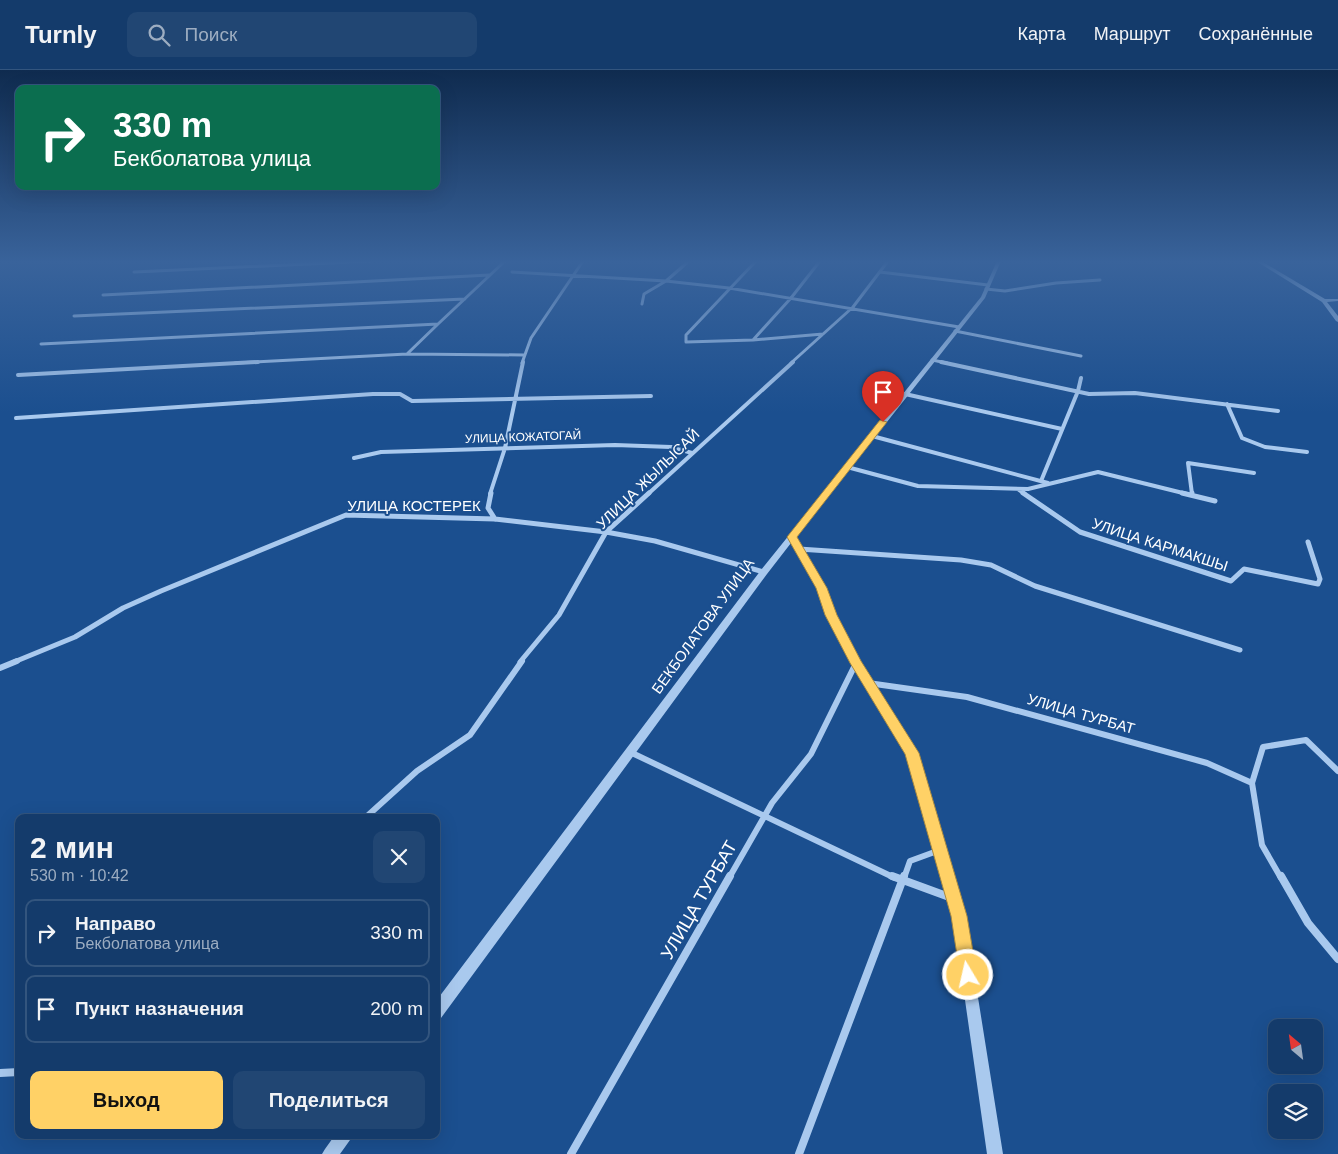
<!DOCTYPE html>
<html lang="ru">
<head>
<meta charset="utf-8">
<style>
  body { margin:0; font-family:Arial,sans-serif; background:#214673; color:#f1f3f6; height:100vh; display:flex; flex-direction:column; font-size:19px; white-space:nowrap }
  * { box-sizing:border-box; margin:0 }
  p { font-size:16px; color:#9dadc1 }
  .icon { flex:none; width:28px; height:28px; fill:none; stroke:currentColor; stroke-width:2; stroke-linecap:round; stroke-linejoin:round }
  .map { position:relative; flex:1; overflow:hidden }
  .panel { position:absolute; left:15px; top:744px; width:425px; height:325px; display:flex; flex-direction:column; background:#143b6b; border-radius:10px; box-shadow:0 5px 20px #0002,0 0 0 1px #33557e }
  .panel>* { flex:none }
  .hud { position:absolute; left:15px; top:15px; width:425px; height:105px; border-radius:10px; box-shadow:0 5px 20px #0002,0 0 0 1px #33557e; background:#0b6e4f; color:#fff; overflow:hidden }
  .needle { width:32px; rotate:331deg }
  .buttons { position:absolute; left:1268px; top:949px; display:grid; gap:10px }
  .buttons a { display:grid; place-items:center; width:55px; height:55px; border-radius:10px; background:#143b6b; box-shadow:0 5px 20px #0002,0 0 0 1px #33557e; font-size:25px }
  .pin { position:absolute; display:grid; place-items:center; width:42px; height:42px; color:#fff; margin:-51px -21px; border-radius:50% 50% 50% 0; rotate:-45deg; box-shadow:0 0 5px #0007 }
  .pin .icon { rotate:45deg }
  .me { position:absolute; width:55px; margin:-28px; rotate:351deg; stroke-linejoin:round; filter:drop-shadow(0 0 4px #0008) }
  .turn { display:flex; align-items:center; gap:18px; height:105px; padding:0 15px; font-size:22px }
  .turn .icon { width:65px; height:65px; stroke-width:2.5 }
  .turn b { display:block; font-size:35px; line-height:42px }
  .round { display:grid; place-items:center; flex:none; width:52px; height:52px; border-radius:10px; background:#214673 }
  .summary { display:flex; align-items:center; justify-content:space-between; height:85px; padding:0 15px }
  h1 { font-size:30px; font-weight:600; line-height:38px }
  .button { display:flex; gap:10px; margin-top:auto; padding:10px 15px }
  .button a { flex:1; height:58px; border-radius:10px; background:#ffd166; color:#111; font-size:20px; font-weight:600; line-height:58px; text-align:center }
  .button a+a { background:#214673; color:#f1f3f6 }
  ul { padding:0; list-style:none }
  li { display:flex; align-items:center; gap:15px; height:68px; margin:0 10px 8px; padding:0 5px; border:2px solid #33557e; border-radius:10px }
  li div { flex:1 }
  li b { display:block; font-size:19px }
  li em { font-style:normal }
  header { display:flex; align-items:center; gap:30px; box-sizing:border-box; height:70px; padding:0 25px; background:#143b6b; border-bottom:1px solid #33557e }
  header strong { font-size:24px }
  nav { display:flex; gap:28px; margin-inline-start:auto; font-size:18px }
  .search { width:350px; height:45px; background:#214673; display:flex; align-items:center; gap:12px; box-sizing:border-box; padding:0 18px; border-radius:10px; color:#9dadc1; font-size:19px }
  .map>svg:first-child { display:block }
  .lines { fill:none; stroke-linecap:round; stroke-linejoin:round }
  .minor-far4 { stroke:#a9c9ee; stroke-width:3 }
  .minor-far3 { stroke:#a9c9ee; stroke-width:4 }
  .minor-far2 { stroke:#a9c9ee; stroke-width:5 }
  .minor-far1 { stroke:#a9c9ee; stroke-width:6 }
  .minor { stroke:#a9c9ee; stroke-width:8 }
  .tertiary { fill:#a9c9ee; fill-rule:evenodd }
  .route { fill:#ffd166; stroke:#a68842 }
  .labels { text-anchor:middle; stroke-width:4; stroke-linejoin:round; paint-order:stroke }
  .far-street-label { font-size:12px; fill:#fff; stroke:#1b4f8f }
  .street-label { font-size:15px; fill:#fff; stroke:#1b4f8f }
  .near-street-label { font-size:18px; fill:#fff; stroke:#1b4f8f }
</style>
</head>
<body>
<header>
<strong>Turnly</strong>
<div class="search"><svg class="icon" aria-label="search" viewBox="0 0 24 24"><circle cx="10" cy="10" r="6"/><path d="M15 15l6 6"/></svg>Поиск</div>
<nav><a>Карта</a><a>Маршрут</a><a>Сохранённые</a></nav>
</header>
<div class="map">
<svg width="1338" height="1084" viewBox="0 0 1338 1084">
  <rect width="100%" height="100%" fill="#1b4f8f"/>
  <g class="lines">
    <path class="minor-far4" d="M756,191L686,265V272L753,270L823,264
      M134,202L372,191
      M512,202L666,211L729,218L959,257
      M880,202L988,215
      M986,219L1005,221L1056,213L1100,210
      M103,225L489,205
      M642,234L644,224L666,211L689,191
      M74,246L465,229
      M955,261L1081,286
      M753,270L791,228L820,191
      M41,274L438,254L505,191
      M407,284L524,285
      M932,290L947,293
      M235,293L407,284L438,254
      M522,293L531,268L583,191
      M791,293L853,237L888,191"/>
    <path class="minor-far3" d="M941,292L1089,324L1135,323L1278,341
      M18,305L258,292
      M905,324L1062,359
      M1227,334L1242,368L1265,377L1307,382
      M16,348L373,324H400L412,331L651,326
      M872,366L1048,413
      M354,388L381,382L615,375L671,377L692,383
      M847,397L918,416L1028,419L1098,402L1187,424
      M1041,411L1078,321L1081,308
      M1018,419L1025,424
      M490,424L505,378L523,292
      M648,424L793,292
      M1192,424L1188,393L1254,403"/>
    <path class="minor-far2" d="M491,423L488,438L495,449
      M1023,423L1080,462L1231,511L1244,499L1318,514L1320,509L1308,472
      M1182,423L1215,431
      M1192,423V425
      M799,479L961,490L991,495L1035,516L1240,580
      M14,592L75,567L123,538L161,521L346,445L495,449L606,462L655,471L764,502
      M520,592L559,545L606,462L649,423"/>
    <path class="minor-far1" d="M0,598L17,591
      M868,613L967,627L1207,693L1252,713
      M632,683L895,808
      M365,748L417,701L470,665L522,591
      M729,808L772,733L811,684L856,593
      M904,808L910,791L940,780
      M1281,808L1262,775L1252,713L1263,677L1306,670L1338,701"/>
    <path class="minor" d="M892,806L952,828
      M1281,806L1308,853L1338,889
      M0,1003L19,1002
      M571,1084L730,806
      M799,1084L904,806"/>
    <path class="tertiary" d="M997,191H1001L985,228L796,467L826,518L835,545L860,592L917,683L965,846L1003,1084H987L953,846L907,684L851,593L827,545L818,518L791,473L767,504L441,948L436,950V931L761,500L981,227Z
      M1256,191H1261L1325,229H1338V231L1327,232L1338,246V252L1336,251L1322,232Z
      M335,1065H353L350,1070L340,1084H322L325,1079Z"/>
  </g>
  <linearGradient id="sky" x2="0" y2="1"><stop stop-color="#0f2b4f"/><stop offset="0.56" stop-color="#39639b"/><stop offset="1" stop-color="#39639b" stop-opacity="0"/></linearGradient>
  <rect width="1338" height="343" fill="url(#sky)"/>
  <path class="route" d="M880,350L887,352L797,467L827,518L837,545L861,591L919,683L967,846L977,905L974,911L968,914L962,911L960,905L951,846L905,684L850,593L825,545L816,518L787,467Z"/>
  <g class="labels">
    <g class="far-street-label">
      <text transform="translate(523 367) rotate(-2)" y="4">УЛИЦА КОЖАТОГАЙ</text>
    </g>
    <g class="street-label">
      <text transform="translate(648 409) rotate(-44)" y="5">УЛИЦА ЖЫЛЫСАЙ</text>
      <text x="414" y="441">УЛИЦА КОСТЕРЕК</text>
      <text transform="translate(1160 475) rotate(18)" y="5">УЛИЦА КАРМАКШЫ</text>
      <text transform="translate(703 556) rotate(-54)" y="5">БЕКБОЛАТОВА УЛИЦА</text>
      <text transform="translate(1081 644) rotate(16)" y="5">УЛИЦА ТУРБАТ</text>
    </g>
    <g class="near-street-label">
      <text transform="translate(699 830) rotate(-60)" y="6">УЛИЦА ТУРБАТ</text>
    </g>
  </g>
</svg>
<div class="buttons">
<a><svg class="needle" viewBox="-14 -14 28 28"><path d="M0-13l5 13h-10z" fill="#e53935"/><path d="M0 13l5-13h-10z" fill="#9dadc1"/></svg></a>
<a><svg class="icon" aria-label="layers" viewBox="0 0 24 24"><path d="M12 4l9 5-9 5-9-5zM3 14l9 5 9-5"/></svg></a>
</div>
<div class="pin" style="left:883px;top:352px;background:#d93025"><svg class="icon" aria-label="arrive" viewBox="0 0 24 24"><path d="M6 21V4h12l-3 4 3 4H6"/></svg></div>
<svg class="me" style="left:968px;top:905px" viewBox="-20 -20 40 40"><circle r="17" fill="#ffd166" stroke="#fff" stroke-width="3"/><path d="M0-11L8 9 0 5-8 9z" fill="#fff"/></svg>
<div class="hud">
<div class="turn"><svg class="icon" aria-label="right" viewBox="0 0 24 24"><path d="M7 20v-9h11M14 6l5 5-5 5"/></svg><div><b>330 m</b>Бекболатова улица</div></div>
</div>
<section class="panel">
<div class="summary"><div><h1>2 мин</h1><p>530 m · 10:42</p></div><a class="round"><svg class="icon" aria-label="close" viewBox="0 0 24 24"><path d="M6 6l12 12M18 6L6 18"/></svg></a></div>
<ul>
<li><svg class="icon" aria-label="right" viewBox="0 0 24 24"><path d="M7 20v-9h11M14 6l5 5-5 5"/></svg><div><b>Направо</b><p>Бекболатова улица</p></div><em>330 m</em></li>
<li><svg class="icon" aria-label="arrive" viewBox="0 0 24 24"><path d="M6 21V4h12l-3 4 3 4H6"/></svg><div><b>Пункт назначения</b></div><em>200 m</em></li>
</ul>
<div class="button"><a>Выход</a><a>Поделиться</a></div>
</section>
</div>
</body>
</html>
